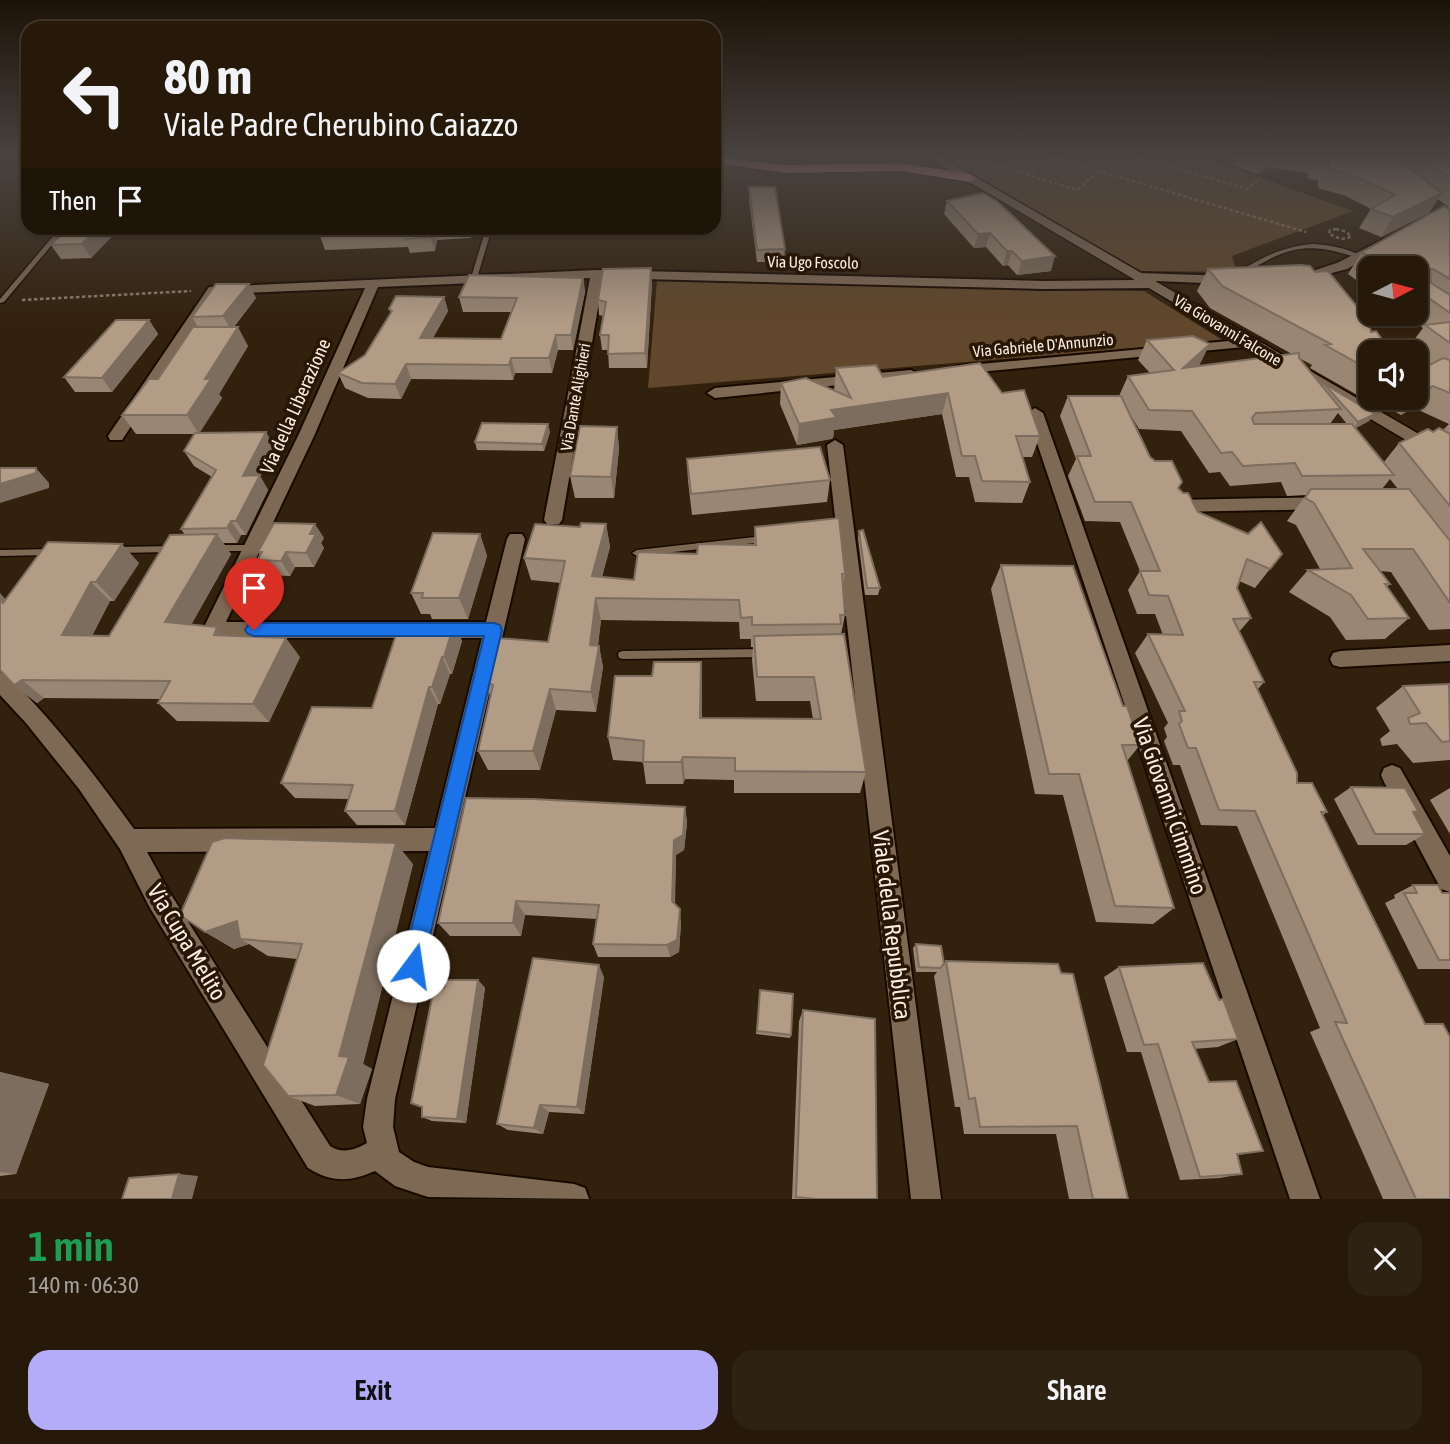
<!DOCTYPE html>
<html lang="en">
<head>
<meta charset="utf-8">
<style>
  body { margin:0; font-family:"Asap Condensed",sans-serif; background:#2e2213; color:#f1f3f6; height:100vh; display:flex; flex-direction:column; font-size:26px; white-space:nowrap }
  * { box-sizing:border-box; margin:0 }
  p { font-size:23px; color:#a4a09c }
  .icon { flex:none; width:38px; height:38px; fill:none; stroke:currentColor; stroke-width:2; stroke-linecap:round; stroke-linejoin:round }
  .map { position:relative; height:1199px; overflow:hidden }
  .details { display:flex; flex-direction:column; background:#26190a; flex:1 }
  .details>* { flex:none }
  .guide { position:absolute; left:21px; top:21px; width:700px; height:214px; border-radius:21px; box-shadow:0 2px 5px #0004,0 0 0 2px #42382b; background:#26190a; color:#f1f3f6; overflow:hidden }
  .needle { width:46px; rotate:84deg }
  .buttons { position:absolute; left:1358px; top:256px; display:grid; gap:14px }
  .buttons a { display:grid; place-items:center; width:70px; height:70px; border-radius:14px; background:#26190a; box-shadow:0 2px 5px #0004,0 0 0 2px #42382b; font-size:35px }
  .pin { position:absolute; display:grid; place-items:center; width:60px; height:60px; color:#fff; margin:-72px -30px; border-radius:50% 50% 50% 0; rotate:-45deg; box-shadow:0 0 7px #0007 }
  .pin .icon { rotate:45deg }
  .me { position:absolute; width:77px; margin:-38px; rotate:14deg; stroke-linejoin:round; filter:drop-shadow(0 0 5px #0008) }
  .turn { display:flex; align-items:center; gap:24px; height:147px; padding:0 28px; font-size:32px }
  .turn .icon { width:91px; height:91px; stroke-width:2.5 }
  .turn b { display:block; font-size:49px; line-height:60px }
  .then { display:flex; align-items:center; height:66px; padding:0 28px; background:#0003; gap:14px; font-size:26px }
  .round { display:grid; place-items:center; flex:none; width:74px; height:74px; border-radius:21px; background:#2e2213 }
  .headline { display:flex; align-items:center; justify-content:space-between; height:119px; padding:0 28px }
  h1 { font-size:42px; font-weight:600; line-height:52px; color:#1e9e55 }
  .action { display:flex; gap:14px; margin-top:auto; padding:14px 28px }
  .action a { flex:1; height:80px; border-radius:21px; background:#b4acf9; color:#111; font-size:28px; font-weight:600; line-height:80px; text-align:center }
  .action a+a { background:#2e2213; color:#f1f3f6 }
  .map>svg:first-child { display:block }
  .green { fill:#61472b }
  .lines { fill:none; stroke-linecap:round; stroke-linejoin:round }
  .lane-casing { stroke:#190a00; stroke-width:3 }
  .street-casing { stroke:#190a00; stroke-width:4 }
  .secondary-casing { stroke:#190a00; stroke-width:3 }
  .highway-casing { stroke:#190a00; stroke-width:3 }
  .path { stroke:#8d7e6e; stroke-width:2.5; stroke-dasharray:3.5 2.5; stroke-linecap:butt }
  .lane { fill:#7e6954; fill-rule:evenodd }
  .street { fill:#7e6954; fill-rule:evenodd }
  .secondary { fill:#7e6954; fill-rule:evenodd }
  .highway { fill:#fc97b1; fill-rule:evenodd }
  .wall { fill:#998673; fill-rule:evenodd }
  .shaded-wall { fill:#7d6d5e }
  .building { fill:#b29c86; stroke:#7d6d5e; stroke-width:2 }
  .route { fill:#1a73e8; stroke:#114b97; stroke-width:2 }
  .labels { text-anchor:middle; stroke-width:7; stroke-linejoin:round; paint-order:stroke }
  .far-street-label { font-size:16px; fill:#f9ede1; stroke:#281705 }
  .street-label { font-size:19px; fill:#f9ede1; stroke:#281705 }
  .near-street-label { font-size:23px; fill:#f9ede1; stroke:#281705 }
</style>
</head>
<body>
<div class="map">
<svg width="1450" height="1199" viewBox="0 0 1450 1199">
  <rect width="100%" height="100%" fill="#32210d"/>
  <path class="green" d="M942,157H1202L1353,211L1232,256L1237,272L1141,271Z
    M657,280L1144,291L1224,341L648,388Z"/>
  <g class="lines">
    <defs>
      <path id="lane" d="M60,228H66L4,302L0,303V299Z
        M486,228H492L477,278L472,279L471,278Z
        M1314,244C1330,245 1347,248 1361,256L1358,258C1310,242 1290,245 1247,272L1246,277L1241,276L1242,270C1265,255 1287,246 1314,244Z
        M765,536L770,539L765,542L637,556L632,553L637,550Z
        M215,545H253L258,548L253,551H215L210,548Z
        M172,546L177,549L172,552L117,553L112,550L117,547Z
        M53,549L58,552L53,555L0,556V550Z
        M766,649L770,650L771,653L770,656L766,657L623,659L619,658L618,655L619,652L623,651Z"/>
      <path id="street" d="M1382,240L1386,241V247L1347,269L1297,282L1291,278L1337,263Z
        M597,270L1044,281L1135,280L1132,277L1138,273L1229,276L1236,280L1229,284L1156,281V287L1151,288L1044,289L603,278L562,520L559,524H547L544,520L590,278L378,287L314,436L226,622H486L507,539L510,534H522L525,539L395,1099L393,1127L399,1152L414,1162L428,1167L574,1184L585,1188L589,1199L428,1197L395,1186L375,1171C350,1182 332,1183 308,1168L150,908L120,849L79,789L26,723L0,695V672L7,675C55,723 95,775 134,829L435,828L482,638H227L206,635L203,629L298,436L365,288L218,294L122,440H110L108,436L209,287ZM429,851L367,1099L363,1127L367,1143C355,1150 342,1154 330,1146L168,890L147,852Z
        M1250,339L1257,343L1255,346L958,374L951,370L958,366Z
        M911,370L918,374L916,377L715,398L707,393L715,388Z
        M1035,408L1043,413L1320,1199H1290L1027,413Z
        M835,440L843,445L941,1199H911L827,445Z
        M1327,497L1336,503L1327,509L1177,512L1168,506L1177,500Z
        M1450,645V661L1340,667L1333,665L1330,659L1333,653L1340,651Z
        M1392,765L1400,768L1450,856V892L1441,889L1384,782L1381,775L1384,768Z"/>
      <path id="secondary" d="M927,157H941L1450,452V466Z"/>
      <path id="highway" d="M714,157L787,165L901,163L970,174L976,178L970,182L901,171L787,173L714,163Z"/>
    </defs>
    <use href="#lane" class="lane-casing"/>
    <use href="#street" class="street-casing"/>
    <use href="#secondary" class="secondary-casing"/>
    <use href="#highway" class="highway-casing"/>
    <path class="path" d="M983,157L979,160L1077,190L1115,157
      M1051,157L1306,232
      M1136,157L1248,189L1261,177
      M1028,174L1052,157
      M1336,229L1347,232L1351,237L1341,239L1329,234L1330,230Z
      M22,300L191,291"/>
    <use href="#lane" class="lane"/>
    <use href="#street" class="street"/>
    <use href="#secondary" class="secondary"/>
    <use href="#highway" class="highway"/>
  </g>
  <path class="wall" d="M1235,157H1450V208L1438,199L1429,213L1381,237L1359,228L1371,209L1346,196L1318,188V180L1308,179V173L1268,167L1258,174L1232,165Z
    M749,187L785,249L784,262H757L749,200Z
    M947,201L1051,271L1017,275L1008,265L1003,266L986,247L974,248L944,214Z
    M1450,209V629L1429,630L1391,572L1380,571L1390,584L1387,587L1409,618L1385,639L1346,640L1330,617L1289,592L1308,570L1320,569L1296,525L1287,521L1306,495L1287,496L1281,482L1230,486L1220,472L1209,473L1181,431L1139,429L1130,414L1150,457L1182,482L1178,489L1198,512L1282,554L1255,588L1239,581L1237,588L1251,618L1239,632L1264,682L1258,689L1297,783L1327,812L1323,815L1450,1199H1383L1310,1032L1320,1028L1237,826L1201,825L1180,765H1173L1164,741L1167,737L1164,728L1168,723L1135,653L1148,634L1163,635L1155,614H1137L1128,590L1140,571L1120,522L1085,521L1068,476L1076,459L1060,416L1068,396H1119L1128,376L1150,373L1138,360L1147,340L1200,364L1197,367L1292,354L1210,308L1197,291L1208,269L1370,352V397H1416V366L1422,369L1431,365L1416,353V352H1414L1408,348L1423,328L1402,313H1416V268H1370V290L1348,274L1362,252ZM1299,358L1312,365L1310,368L1387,412L1392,410L1401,415L1414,408L1449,424L1443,430L1433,432L1399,443L1384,462L1356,428L1369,421L1375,414L1324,384L1322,386ZM1338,413L1347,424H1330ZM1390,479L1398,489H1382Z
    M324,228H473L471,238L437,240L435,251L410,253L408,247L325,250L320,236Z
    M119,229L91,258L61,259L51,245Z
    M583,278L585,292L573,350H558L552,373H515L513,380L411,379L401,399L368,398L345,388L338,373L365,355L391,313L389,309L444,297L448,311L433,338L501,339L511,312H463L459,297Z
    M652,282L647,368H609L608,350H602L600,335L603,316L599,315L598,300Z
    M256,298L234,327L248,346L219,394L222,398L199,433L266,432L274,447L260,476L268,490L246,535H241L237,543H223L231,554L191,625L300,657L269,722L177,721L158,703L160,699L44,698L37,703L14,685L6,599L139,563L114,601H110L92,636H109L185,535L181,529L212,477L194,466L184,451L194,434H136L122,415L158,379L198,327L192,317Z
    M149,320L158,334L112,392H75L64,377Z
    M836,368L883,377L1002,393L1040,436L1032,457H1022L1030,482L1022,503L975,502L969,477H956L942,414L834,430L833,438L831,439L797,445L780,404L781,383L834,391Z
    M617,427L619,449L614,498H575L570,476Z
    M550,432L544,451L477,450L475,442Z
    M687,459L830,480L827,502L692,515L688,481Z
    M606,524L610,547L602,577L634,580L697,554L754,545L755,527L845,574L843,585L845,615L841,634L866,772L860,793H734V780L685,779L683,784H646L643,762L613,760L608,737L652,676L701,662L702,718L813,719L810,701H756L752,660L753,647H751V639H740L739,622L601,620L598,646H599L603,667L596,712L556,710L540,770H488L478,751L490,695L485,682L548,642L561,583L531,580L524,558L580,527Z
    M859,531L880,588L878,595H865L858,538Z
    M480,534L487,556L468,619H432L430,614H421L411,593Z
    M324,538L321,543L324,548L314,567H295L290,576L267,575L257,560L260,555L258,552Z
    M1001,565L1123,706L1140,745L1127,761L1174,908L1153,924L1096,922L1063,795L1035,794L991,589Z
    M454,624L462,641L452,674H450L440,704H438L405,825H357L345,811L349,799L295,798L281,783L372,708L416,635Z
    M1450,685V760L1413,763L1397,744L1382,746L1380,739L1390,731L1376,708L1403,686Z
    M1351,787L1414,814L1425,834L1406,845H1358L1334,799Z
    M1450,788V834L1430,800Z
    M685,807L687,823L684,850L676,855L675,904L681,923L679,952L670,957H598L593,944L597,919L525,915L521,936H450L438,923Z
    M413,864L363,1064L372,1069L360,1104L315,1106L288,1096L297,959L268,956L249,944L234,949L205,932Z
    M1413,885L1442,893H1450V969H1418L1385,903L1395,898L1394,895Z
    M916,944L944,964L946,961L1058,964L1128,1199H1069L1056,1134H964L960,1107H955L934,976L937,972H916L913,948Z
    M1119,967L1219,1000L1238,1039L1218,1047L1194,1049L1209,1082L1263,1151L1238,1155L1242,1174L1220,1178L1180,1180L1141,1052H1127L1104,977Z
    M604,977L584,1114L549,1112L543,1134L508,1130L497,1124Z
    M478,980L485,988L466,1123L432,1121L422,1117L444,988Z
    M760,990L791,1035L790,1038L756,1034Z
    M803,1010L877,1199H792L799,1021Z
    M0,1072L49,1084L16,1174L0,1176Z"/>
  <path class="shaded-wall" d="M1266,157H1273L1268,167L1258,174Z
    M1442,193L1429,213L1381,237L1393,217Z
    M98,228H118L119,229L91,258L82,244Z
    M433,228L437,240L435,251L430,237Z
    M468,228H473L471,238Z
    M990,233L986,247L974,248L978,234Z
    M1007,251H1012L1008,265L1003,266Z
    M1055,256L1051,271L1017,275L1022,261Z
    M651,268L652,282L647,368L645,353Z
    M583,278L585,292L573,350L571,335Z
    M249,284L256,298L231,330L223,316Z
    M444,297L448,311L425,352L420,338Z
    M149,320L158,334L112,392L102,378Z
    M238,327L248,346L219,394L222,398L199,434L187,415L205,379Z
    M556,335L558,350L552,373L549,358Z
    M1210,344L1200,364L1172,388L1183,368Z
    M511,358L515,373L513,380L509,365Z
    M406,364L411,379L401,399L395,384Z
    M1433,386L1414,408L1401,415L1420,392Z
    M948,393L942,414L834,430L833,438L831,439L797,445L799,424L831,410Z
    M1399,397H1402L1392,410L1387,412Z
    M1375,414L1369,421L1352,430L1358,422Z
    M548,424L550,432L544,451L542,444Z
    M617,427L619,449L614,498L611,477Z
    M266,432L274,447L260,476L268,490L246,535L236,521L243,476Z
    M36,468L49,483V488L0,503V484Z
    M231,521L241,535L237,543L227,528Z
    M315,524L324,538L321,543L324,548L314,567L306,553L310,534Z
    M606,524L610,547L596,598L592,576Z
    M217,534L231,554L182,641L165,622Z
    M480,534L487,556L468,619L459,598Z
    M122,544L139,563L114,601L96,582Z
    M286,552L295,567L290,576L281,561Z
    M91,582L110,601L82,654L62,635Z
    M0,593L25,622L3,603L0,599Z
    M596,598L601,620L595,667L590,645Z
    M454,624L462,641L452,674L444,657Z
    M217,627L233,646L214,635Z
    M286,638L300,657L269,722L253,704Z
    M599,646L603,667L596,712L591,692Z
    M442,657L450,674L440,704L432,687Z
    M701,662L702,686L701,741L700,718Z
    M22,680L44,698L37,703L14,685Z
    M429,687L438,704L405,825L395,811Z
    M550,689L556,710L540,770L533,751Z
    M683,757L685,779L683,784L681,762Z
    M685,807L687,823L684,850L676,855L674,915L672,901L674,840Z
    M396,843L413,864L363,1064L372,1069L360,1104L336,1095L339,1056Z
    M516,901L525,915L521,936L513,923Z
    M680,909L681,923L679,952L670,957L667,945Z
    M237,921L240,939L249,944L234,949L205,932Z
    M599,965L604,977L584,1114L577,1107Z
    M478,980L485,988L466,1123L457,1119Z
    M0,1072L49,1084L16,1174L0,1172Z
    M540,1105L549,1112L543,1134L534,1128Z
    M179,1174L198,1176L192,1199H172Z"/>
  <path class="building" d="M1318,157H1394L1442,193L1393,217L1371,209L1395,195L1357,177L1329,169V162L1318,160Z
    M1420,157H1450V177Z
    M749,187H775L785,249L757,250Z
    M983,193L998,202L1055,256L1022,261L1012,251H1007L990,233L978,234L947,201Z
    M1444,206L1450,209V279L1433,269H1430L1431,283L1450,295V313L1416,289V268H1385L1362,252Z
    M67,228H98L82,244L51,245Z
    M324,228H433L430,237L406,239L407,233L320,236Z
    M1301,265L1310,266L1315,272L1328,271L1360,310L1369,323L1371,332L1376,331L1391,352H1370V370L1325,345L1331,344L1222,286L1208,269Z
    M651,268L645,353L608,354L609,335H600L606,302L598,300L603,269Z
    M469,275L583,278L571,335H556L549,358H511L509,365L406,364L395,384L362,383L338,373L365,355L392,311L389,309L396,296L444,297L420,338L501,339L517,298L459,297Z
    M216,284H249L223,316L192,317Z
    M116,320H149L102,378L64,377Z
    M1450,322V343L1425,325Z
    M193,327H238L205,379H211L187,415H122L149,379H158Z
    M1193,336L1210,344L1183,368L1299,353V358L1341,409L1256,413L1252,418L1254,424H1352L1394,475L1302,476L1295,463L1243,466L1232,452L1221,453L1192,411L1149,410L1128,376L1174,370L1147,340Z
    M1443,358L1450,360V393L1433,386L1420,392L1416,390V366L1422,369Z
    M980,363L1002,393L1024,390L1040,436H1016L1030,482L982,481L975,456H962L948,393L831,410L836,417L834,418L799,424L781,383L806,378L851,398L836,368L876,365L883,377Z
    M1324,384L1375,414L1358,422Z
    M1068,396H1121L1150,457L1155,461H1172L1182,482L1178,488L1183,493H1188L1198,512L1248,534L1261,522L1282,554L1270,569L1247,559L1237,588L1251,618L1233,619L1264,682H1254L1297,773V783H1312L1327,812H1321L1425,1024H1443L1450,1037V1199H1416L1335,1022L1347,1023L1255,811L1219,810L1196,748H1188L1179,724L1182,721L1179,711H1185L1148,634L1183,635L1168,596L1149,595L1140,571H1160L1131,502H1095L1077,456H1091Z
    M482,423L548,424L542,444L475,442Z
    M580,426L617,427L611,477L570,476Z
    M1439,428L1450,434V506L1399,443L1428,429L1433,432Z
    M266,432L243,476L260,475L236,521H231L227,528L181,529L216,470L184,451L195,433Z
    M820,447L830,480L691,494L687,459Z
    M0,468H36V473L0,484Z
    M1311,489H1409L1450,541V603L1413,549H1363L1390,584H1385L1409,618L1368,619L1351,595L1308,570L1352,568L1314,503L1305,498Z
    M839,518L845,574H842L845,615H840L841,624L752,625V617L741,618L739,600L596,598L590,645L599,646L591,692L550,689L533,751H478L493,685L485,682L498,638L548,642L565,561L524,558L535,524L580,527L581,523L606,524L592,576L634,580L638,552L697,554L698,544L756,545L755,527Z
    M274,523L315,524L310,534H316L306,553L286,552L281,561L257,560L262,552H258Z
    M863,530L880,588H867L859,531Z
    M433,533L480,534L459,598H422L423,593H411Z
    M217,534L165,622L217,627L214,635L286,638L253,704L158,703L170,681L22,680L14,685L0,670V599L3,603L48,542L122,544L96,582H91L62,635L109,636L170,535Z
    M1001,565L1073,566L1123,706H1127L1140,745H1122L1174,908L1115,906L1079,774H1049Z
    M419,624H454L444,657H442L432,687H429L395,811H345L353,785L281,783L312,707L372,708L396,635H416Z
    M844,634L866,772L735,771V758L683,757L681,762H643L644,741L608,737L615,676H652L654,662H701L700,718L821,719L814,677H757L754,636Z
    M1449,684L1450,741L1442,742L1426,723L1410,724L1408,718L1420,713L1403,686Z
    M1351,787L1405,788L1418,811L1413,812L1425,834H1375Z
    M466,798L533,799L685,807L683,835L674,840L672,901L680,909L677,940L667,945L593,944L599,905L516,901L513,923H438Z
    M225,838L396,843L339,1056L349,1057L336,1095L288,1096L263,1065L302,944L240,939L237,921L205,932L180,915L212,842Z
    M1413,885H1438L1442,893H1450V960H1439L1404,893H1417Z
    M916,944L941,946L944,964L940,968L919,967Z
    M533,958L599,965L577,1107L540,1105L534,1128L497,1124Z
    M946,961L1058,964L1061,973L1073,974L1128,1199H1093L1077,1126L980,1127L975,1098L969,1099Z
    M1203,963L1219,1000L1223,999L1238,1039L1192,1042L1209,1082L1236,1081L1263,1151L1237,1154L1242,1174L1200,1177L1158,1044L1144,1045L1119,967Z
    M446,980H478L457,1119L422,1117V1107L411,1103L434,988H444Z
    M760,990L793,994L791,1035L757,1031Z
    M803,1010L875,1019L877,1199H816L796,1197Z
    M179,1174L172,1199H122L129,1178Z"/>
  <linearGradient id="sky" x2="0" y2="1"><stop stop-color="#1c1207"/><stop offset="0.48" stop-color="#494340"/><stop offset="1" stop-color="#494340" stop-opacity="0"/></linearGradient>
  <rect width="1450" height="325" fill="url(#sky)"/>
  <path class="route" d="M254,623H494L500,625L502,630L421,974L413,977L405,974L402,966L484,636H254L248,634L245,630L248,625Z"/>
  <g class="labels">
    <g class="far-street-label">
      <text transform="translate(813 262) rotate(1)" y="6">Via Ugo Foscolo</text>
      <text transform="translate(1228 330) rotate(31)" y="6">Via Giovanni Falcone</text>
      <text transform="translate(1043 345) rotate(-5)" y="6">Via Gabriele D'Annunzio</text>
      <text transform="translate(575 397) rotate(-80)" y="6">Via Dante Alighieri</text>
    </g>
    <g class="street-label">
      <text transform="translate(295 406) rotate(-66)" y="7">Via della Liberazione</text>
    </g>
    <g class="near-street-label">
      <text transform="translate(1170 806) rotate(71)" y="8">Via Giovanni Cimmino</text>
      <text transform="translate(892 925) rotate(83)" y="8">Viale della Repubblica</text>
      <text transform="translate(187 942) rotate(59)" y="8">Via Cupa Melito</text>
    </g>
  </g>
</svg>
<div class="buttons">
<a><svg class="needle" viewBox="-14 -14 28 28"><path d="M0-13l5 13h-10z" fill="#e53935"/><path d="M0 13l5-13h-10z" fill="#a4a09c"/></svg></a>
<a><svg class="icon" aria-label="sound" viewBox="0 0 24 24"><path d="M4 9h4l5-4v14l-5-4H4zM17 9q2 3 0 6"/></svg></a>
</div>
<div class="pin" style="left:254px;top:630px;background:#d93025"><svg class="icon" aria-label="arrive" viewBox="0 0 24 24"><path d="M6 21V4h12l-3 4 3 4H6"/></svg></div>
<svg class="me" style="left:413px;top:966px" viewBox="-20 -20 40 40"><circle r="19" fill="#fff"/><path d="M0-13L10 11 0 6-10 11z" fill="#1a73e8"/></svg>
<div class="guide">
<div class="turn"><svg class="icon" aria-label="left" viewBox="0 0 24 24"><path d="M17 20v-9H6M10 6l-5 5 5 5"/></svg><div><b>80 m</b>Viale Padre Cherubino Caiazzo</div></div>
<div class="then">Then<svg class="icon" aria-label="arrive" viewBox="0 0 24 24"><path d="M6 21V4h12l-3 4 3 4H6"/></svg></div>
</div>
</div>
<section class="details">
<div class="headline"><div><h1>1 min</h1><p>140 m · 06:30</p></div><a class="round"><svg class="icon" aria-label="close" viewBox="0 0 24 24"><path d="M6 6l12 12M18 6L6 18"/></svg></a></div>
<div class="action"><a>Exit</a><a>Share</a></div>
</section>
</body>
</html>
